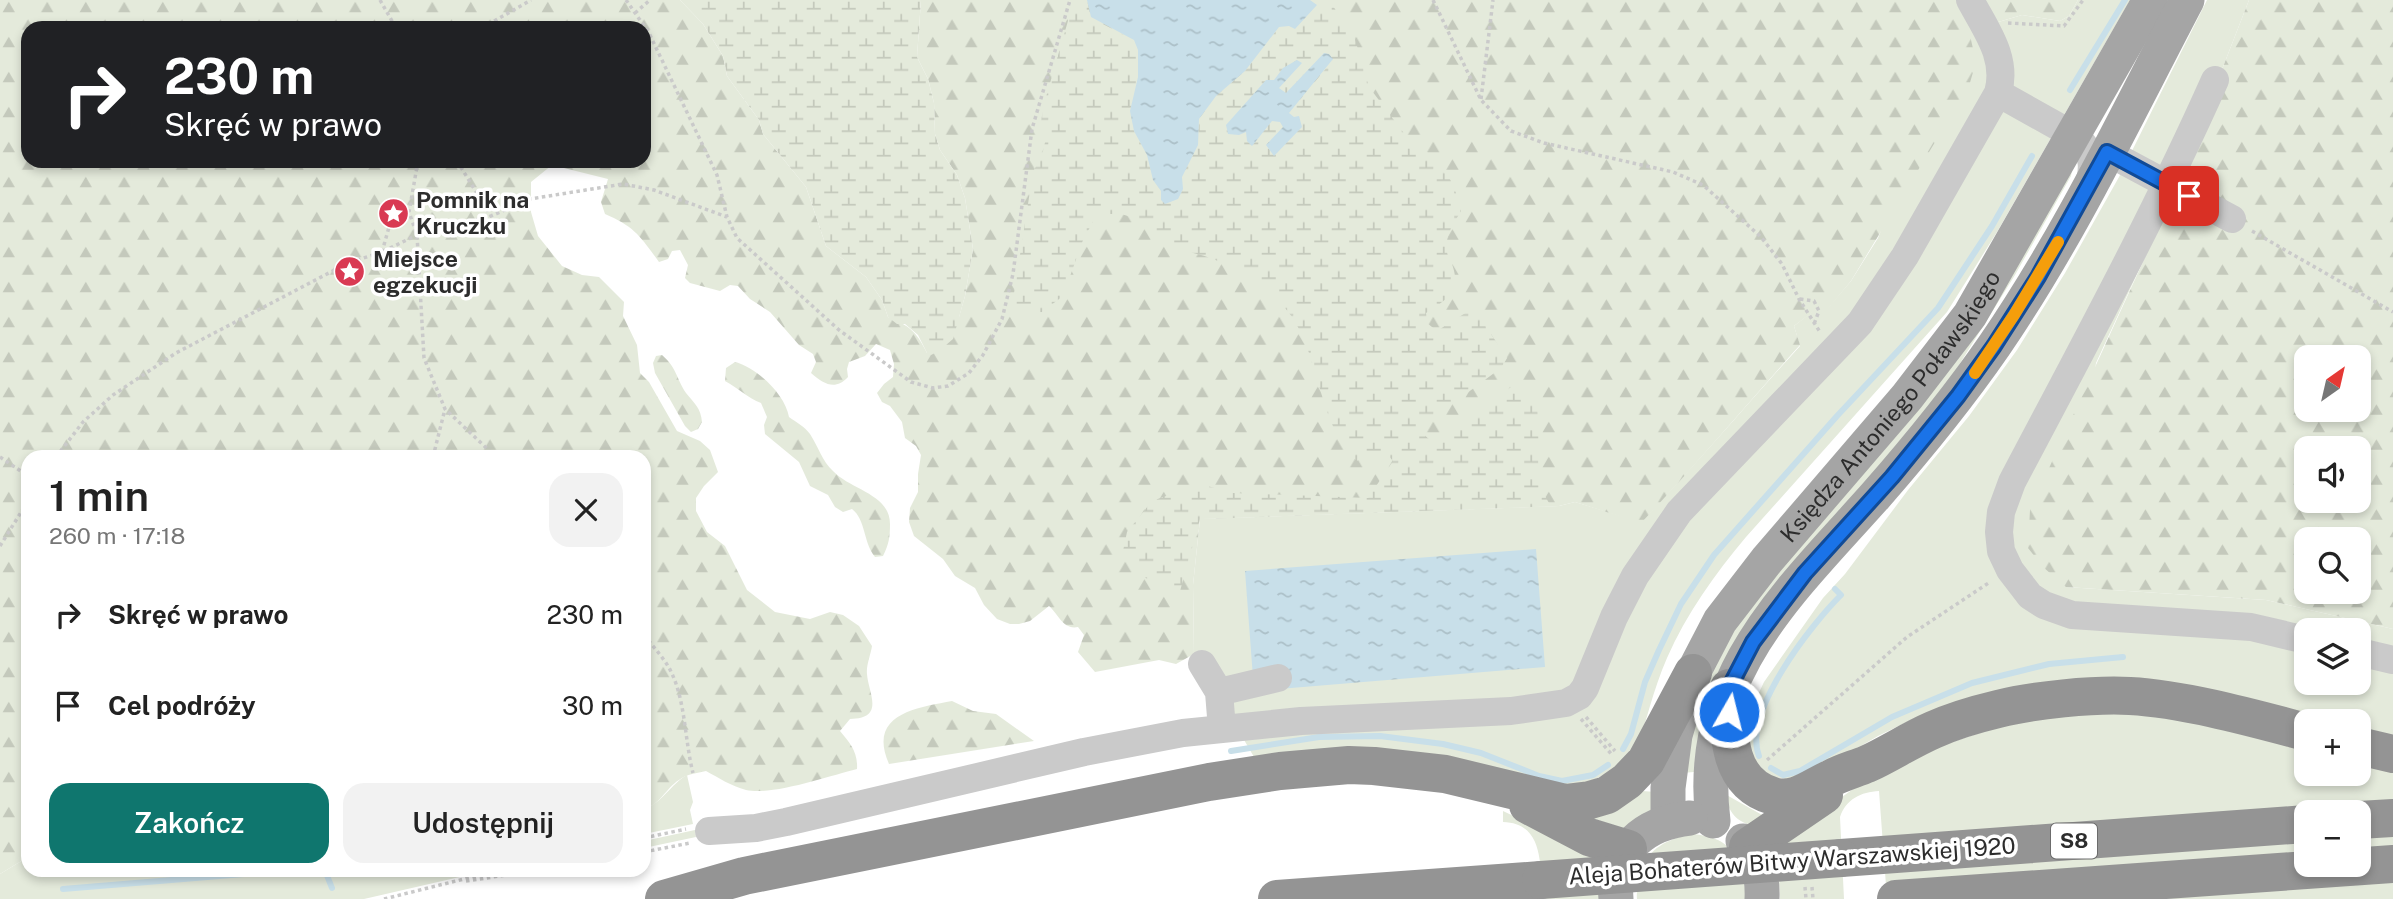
<!DOCTYPE html>
<html lang="pl">
<head>
<meta charset="utf-8">
<style>
  body { margin:0; font-family:"Public Sans",sans-serif; background:#f2f2f2; color:#222; height:100vh; display:flex; flex-direction:column; font-size:26px; white-space:nowrap }
  * { box-sizing:border-box; margin:0 }
  p { font-size:23px; color:#767676 }
  .icon { flex:none; width:38px; height:38px; fill:none; stroke:currentColor; stroke-width:2; stroke-linecap:round; stroke-linejoin:round }
  .map { position:relative; flex:1; overflow:hidden }
  .side { position:absolute; left:21px; top:450px; width:630px; height:427px; display:flex; flex-direction:column; background:#fff; border-radius:21px; box-shadow:0 4px 10px #0003 }
  .side>* { flex:none }
  .hud { position:absolute; left:21px; top:21px; width:630px; height:147px; border-radius:21px; box-shadow:0 4px 10px #0003; background:#202124; color:#fff; overflow:hidden }
  .needle { width:46px; rotate:34deg }
  .tools { position:absolute; left:2294px; top:345px; display:grid; gap:14px }
  .tools a { display:grid; place-items:center; width:77px; height:77px; border-radius:14px; background:#fff; box-shadow:0 4px 10px #0003; font-size:35px }
  .pin { position:absolute; display:grid; place-items:center; width:60px; height:60px; color:#fff; margin:-30px; border-radius:14px; box-shadow:0 4px 10px #0006 }
  .me { position:absolute; width:77px; margin:-38px; rotate:8deg; stroke-linejoin:round; filter:drop-shadow(0 0 5px #0008) }
  .turn { display:flex; align-items:center; gap:24px; height:147px; padding:0 28px; font-size:32px }
  .turn .icon { width:91px; height:91px; stroke-width:2.5 }
  .turn b { display:block; font-size:49px; line-height:60px }
  .round { display:grid; place-items:center; flex:none; width:74px; height:74px; border-radius:21px; background:#f2f2f2 }
  .overview { display:flex; align-items:center; justify-content:space-between; height:119px; padding:0 28px }
  h1 { font-size:42px; font-weight:600; line-height:52px }
  .button { display:flex; gap:14px; margin-top:auto; padding:14px 28px }
  .button a { flex:1; height:80px; border-radius:21px; background:#0f766e; color:#fff; font-size:28px; font-weight:600; line-height:80px; text-align:center }
  .button a+a { background:#f2f2f2; color:#222 }
  ul { padding:0; list-style:none }
  li { display:flex; align-items:center; gap:21px; height:91px; padding:0 28px }
  li div { flex:1 }
  li b { display:block; font-size:26px }
  li em { font-style:normal }
  .map>svg:first-child { display:block }
  .grass { fill:#e4eadb; fill-rule:evenodd }
  .forest { fill:url(#forest-firs); fill-rule:evenodd }
  .wetland { fill:url(#wetland-marsh); fill-rule:evenodd }
  .water { fill:url(#water-ripples) }
  .lines { fill:none; stroke-linecap:round; stroke-linejoin:round }
  .stream { stroke:#c8dfe9; stroke-width:6 }
  .path { stroke:#cacaca; stroke-width:3.5; stroke-dasharray:3.5 3.5; stroke-linecap:butt }
  .minor { stroke:#cacaca; stroke-width:28 }
  .major { stroke:#a5a5a5; stroke-width:35 }
  .highway { stroke:#949494; stroke-width:38 }
  .highway-bridge { stroke:#949494; stroke-width:38 }
  .route-casing { stroke:#114b97; stroke-width:18 }
  .route { stroke:#1a73e8; stroke-width:12 }
  .slow { stroke:#f59e0b; stroke-width:12 }
  .labels { text-anchor:middle; stroke-width:7; stroke-linejoin:round; paint-order:stroke }
  .shield { fill:#fff; stroke:#6c6c6c; stroke-width:2 }
  .shield-label { font-size:21px; font-weight:bold; fill:#2d2d2d }
  .poi-label { font-size:23px; font-weight:bold; fill:#2d2d2d; stroke:#fff; text-anchor:start }
  .street-label { font-size:23px; fill:#2d2d2d; stroke:#fff }
</style>
</head>
<body>
<div class="map">
<svg width="2393" height="899" viewBox="0 0 2393 899">
  <defs>
    <pattern id="forest-firs" width="22" height="20" patternUnits="userSpaceOnUse" patternTransform="scale(1.75)"><rect width="22" height="20" fill="#e4eadb"/><path d="M5 1l3.5 6h-7zM16 11l3.5 6h-7z" fill="#c4c9bc"/></pattern>
    <pattern id="wetland-marsh" width="20" height="14" patternUnits="userSpaceOnUse" patternTransform="scale(1.75)"><rect width="20" height="14" fill="#e4eadb"/><path d="M1 5h8M5 5V1M11 12h8M15 12V8" fill="none" stroke="#c4c9bc"/></pattern>
    <pattern id="water-ripples" width="26" height="14" patternUnits="userSpaceOnUse" patternTransform="scale(1.75)"><rect width="26" height="14" fill="#c8dfe9"/><path d="M2 4q2-2 4 0t4 0M15 11q2-2 4 0t4 0" fill="none" stroke="#acc0c8"/></pattern>
  </defs>
  <rect width="100%" height="100%" fill="#fff"/>
  <path class="grass" d="M2078,0H2130L1997,232L1947,312L1746,537C1715,574 1686,614 1667,658C1653,690 1646,723 1635,755L1630,762L1577,788L1254,757L1194,654L1193,585L1200,519L1559,506L1575,502L1641,522C1696,465 1747,404 1800,346L1794,326L1822,304L1827,309L1851,281L1878,238L1967,15L1995,23L2022,15L2060,21L2069,16Z
    M2207,0H2249L2172,198L2096,363L2066,587L2266,600L2393,629V899H1887L1879,791C1861,792 1846,799 1840,817L1844,899H1780L1779,876L1770,849L1860,784L1913,755L2007,724L2117,709L2306,737V774H2359V721H2306L2205,693L1915,718L1878,736L1801,781L1770,777L1748,755L1745,722L1764,682L1823,598L1845,574L1908,490L1969,416L2017,350L2065,273L2119,177ZM2306,630H2359V682H2306ZM2306,812H2359V864H2306Z
    M2072,170L2071,176L2015,275L1949,381L1873,478L1694,772L1682,773L1683,754L1720,646Z
    M687,775L693,802L690,810L693,824L644,834V809C661,804 671,784 687,775Z
    M1642,791L1656,792L1653,809L1626,829L1562,809Z
    M1723,793L1764,816L1762,827C1736,823 1732,817 1723,793Z
    M1503,811L1605,860L1601,899H1542C1540,868 1545,823 1503,822Z
    M695,830L696,837L644,848V841Z
    M1691,834C1737,837 1739,861 1748,899H1637C1636,889 1639,881 1641,872C1649,847 1667,840 1691,834Z
    M28,857V870H490L364,899H0V874Z"/>
  <path class="forest" d="M0,0H680L703,24L723,56L727,76L759,120L763,134L806,187L826,246L866,277L882,300L888,317C910,326 916,331 927,353L959,317L965,296L973,249L965,198L957,175L940,150L935,134L934,103L928,79L917,57L921,0H1962L1976,62L1969,86L1851,281L1827,310L1822,305L1794,326L1800,345C1747,404 1696,465 1641,523L1575,502L1559,506L1200,519L1193,585L1194,654L1176,664L1159,660L1095,672L1078,652L1084,635L1078,627C1063,630 1059,615 1049,606L1030,621L1019,624H1010L997,619L984,605L975,588L955,576L943,559L914,536L909,522L910,508L918,492V474L921,455L916,446L905,438L902,422L890,406L882,402L877,393L884,384L893,377L894,364L890,350L876,344L865,356L849,362L847,369L848,377C835,391 824,384 811,373L816,362L813,354L799,345L770,312L750,299L738,286L730,285L720,291L690,283L685,278L688,265L680,250L672,251L668,259L659,262C640,236 635,227 605,214L601,202L608,179L552,165L531,182V212L538,236L562,266L582,275L599,277L624,302L623,316L637,345L640,373L649,382L677,431L700,441L710,450L718,472L704,486L696,498V511L707,532L725,546L747,590L775,612L810,619L830,612L843,615L859,626L872,646C871,654 866,665 867,674C868,692 886,719 850,719L840,731C850,743 858,752 857,769C829,776 772,796 746,790C731,786 719,778 706,771C697,773 687,774 679,780C666,788 660,805 644,809V457H28V857L0,874ZM28,28H644V161H28Z
    M1984,0H2078L2069,16L2060,21L2022,15L1995,23Z
    M2249,0H2393V629L2266,600L2066,587L2043,567L2028,548L2030,510L2172,198ZM2306,357H2359V410H2306ZM2306,448H2359V500H2306ZM2306,539H2359V592H2306Z
    M662,355C677,368 676,378 686,393C694,403 701,408 702,422L698,429L691,432L685,426L655,373L653,363L656,356Z
    M735,362C757,368 785,394 789,417C796,422 805,427 810,434C818,446 822,461 833,471C851,490 890,494 890,524C890,537 889,544 883,556L875,557C863,542 866,520 852,509L843,512L835,507L828,495L810,486L799,462L765,434L764,425L767,417L761,403C748,398 738,388 725,381L726,368Z
    M952,701L973,711L996,714L1034,741L889,764C867,714 916,708 952,701Z"/>
  <path class="wetland" d="M680,0H921L917,57L928,79L934,103L935,134L940,150L957,175L965,198L973,249L965,296L953,339L939,351L931,355L927,353L918,335L905,324H897L888,317L882,300L866,277L826,246L806,187L763,134L759,120L727,76L723,56L703,24Z
    M1074,0H1087L1091,18L1134,40L1138,50V77L1130,111L1134,131L1147,155L1153,180L1161,191V200L1178,199L1183,189L1182,177L1198,145L1199,119L1216,96L1245,71L1279,27L1289,26L1316,5L1310,0H1329L1355,39L1369,87L1406,136L1428,153L1453,183L1461,211C1454,223 1444,237 1447,251C1447,257 1452,262 1453,267C1461,293 1445,300 1426,313L1427,323L1437,331L1470,310L1478,315L1507,358L1501,368L1421,427L1422,433L1430,440L1435,441L1514,385L1526,391L1537,405L1539,440L1538,484L1549,503L1559,506L1200,519L1177,602L1168,585L1139,576L1123,551L1127,532L1152,501L1200,484L1233,493L1368,498L1393,461L1387,454L1373,453L1357,461C1315,421 1322,351 1285,308C1266,286 1237,267 1210,258C1197,253 1181,251 1169,244C1141,228 1132,204 1095,218L1083,240L1063,296L1042,312L1017,313L1012,306L1033,172L1042,155L1047,134L1041,122L1044,104ZM1324,54L1333,60L1289,113L1294,117L1274,155L1266,145L1284,127L1280,122L1272,120C1273,89 1267,78 1297,60L1279,88L1286,94Z"/>
  <path class="water" d="M1087,0H1310L1317,5L1295,29L1289,26L1279,27L1245,71L1216,96L1199,119L1198,145L1182,177L1183,189L1178,199L1165,204L1161,200V191L1153,180L1147,155L1134,131L1130,111L1138,77V50L1134,40L1091,17Z
    M1324,53L1329,54L1333,59L1289,113L1294,117L1299,116L1302,127L1274,156L1266,145L1283,127L1280,122L1272,121L1252,146L1247,141L1246,132L1239,135L1228,134L1226,125L1266,80H1274L1283,68L1297,60L1302,63L1279,88L1286,93Z
    M1536,549L1545,667L1254,691L1245,571Z"/>
  <g class="lines">
    <path class="stream" d="M2070,90L2125,0
      M1623,749L1631,734L1645,682L1659,650L1681,604L1714,555L1837,416L1938,308L1992,226L2032,156
      M1231,751L1319,737L1380,736L1443,744L1481,753L1539,776L1562,781L1593,775L1608,765
      M1759,756C1742,712 1811,625 1841,595L1835,589
      M1771,768L1783,775L1800,771L1892,717L1972,683L2049,664L2123,657
      M318,870L326,873L332,888
      M63,889L291,870"/>
    <path class="path" d="M380,0L396,28
      M626,0L649,33L717,175L727,217L737,238L839,330L911,382L933,388L948,386L969,373L983,355L1002,319L1013,274L1032,129L1070,0
      M1433,0L1481,100L1511,131L1544,143L1673,172L1703,185L1761,237L1782,264L1799,299L1820,332
      M635,13L650,0
      M2008,23L2064,26L2083,0
      M482,28L531,0
      M1481,99L1493,0
      M418,161L409,212L417,235L424,358L445,409L496,457
      M457,161L491,216
      M2252,231L2393,312
      M382,252L391,220
      M1800,299L1814,301L1819,311L1814,324
      M0,457L28,476
      M56,457L83,422L113,395L176,353L348,263L382,252L417,235L491,216L530,199L623,184L654,190L727,217
      M433,457L445,409
      M0,546L28,501
      M644,635C652,645 661,655 668,666C686,697 684,738 693,773
      M1586,717L1615,751
      M1581,719L1613,756
      M1767,760L1907,637L1990,582
      M644,838L686,829
      M644,852L690,843
      M466,881L540,870
      M1805,887L1806,899
      M1812,887L1813,899
      M384,899L500,870"/>
    <path class="minor" d="M2215,80C2154,217 2082,349 2012,482L2001,512L1999,532L2001,551L2010,570L2030,596L2044,605L2072,615L2251,627L2306,640
      M1998,93L2073,135C2093,150 2096,166 2087,189
      M2107,152L2232,219
      M2359,652L2393,660
      M1202,664L1219,692L1222,729
      M1219,692L1278,678
      M709,831L756,828L786,822L1084,752L1183,733L1301,721L1511,711L1566,703L1579,696L1585,688L1614,617L1635,576L1679,512L1860,323L1905,256L1998,93C2008,58 1986,30 1970,0"/>
    <g class="major">
      <path id="s1" d="M1668,820V788L1675,735L1693,673L1720,621L1767,560L1907,397L1970,315L2150,0"/>
      <path d="M1713,821C1695,676 1788,594 1876,495C1918,447 1958,398 1994,346C2069,237 2126,116 2187,0"/>
      <path d="M1743,841C1758,856 1763,878 1762,899"/>
      <path d="M1616,899C1612,849 1644,823 1690,818"/>
    </g>
    <path class="highway" d="M1729,688C1729,727 1724,782 1773,796C1795,803 1813,786 1832,778C1843,772 1855,769 1867,764C1889,754 1910,740 1933,730C1953,721 1977,714 1998,709C2033,700 2094,694 2130,696C2185,699 2253,718 2306,732
      M2359,746L2393,754
      M1528,805L1589,837L1628,849
      M2359,820L2393,818
      M1748,847L1824,795
      M1841,858L2306,824
      M664,899L744,876L1209,782L1280,771L1349,765L1374,766L1445,774L1565,803L1590,800L1607,795L1627,781L1646,761L1693,673
      M1277,899L1541,880
      M1896,899L2393,864"/>
    <path class="highway-bridge" d="M1541,880L1841,858"/>
  </g>
  <g class="lines">
    <defs>
      <path id="route" d="M1729,712V688L1753,642L1805,573L1892,477L1958,396L1994,346L2038,277L2107,152L2189,196"/>
    </defs>
    <use href="#route" class="route-casing"/>
    <use href="#route" class="route"/>
    <path class="slow" d="M1975,373L2014,315L2058,242"/>
  </g>
  <defs>
    <symbol id="sight-disc" viewBox="-11 -11 22 22"><circle r="9.5" fill="#d93a53" stroke="#fff"/><path d="M0-6L1.8-2.2L6-1.7L2.9 1.2L3.7 5.4L0 3.3L-3.7 5.4L-2.9 1.2L-6-1.7L-1.8-2.2Z" fill="#fff"/></symbol>
  </defs>
  <g fill-rule="evenodd">
    <use href="#sight-disc" x="376" y="196" width="35" height="35"/>
    <use href="#sight-disc" x="332" y="254" width="35" height="35"/>
  </g>
  <g class="labels">
    <rect class="shield" x="2051" y="823.5" width="46" height="35" rx="5"/>
    <g class="shield-label">
      <text x="2074" y="848">S8</text>
    </g>
    <g class="poi-label">
      <text x="416" y="208">Pomnik na<tspan x="416" dy="26">Kruczku</tspan></text>
      <text x="373" y="267">Miejsce<tspan x="373" dy="26">egzekucji</tspan></text>
    </g>
    <g class="street-label">
      <text dy="8" stroke="none"><textPath href="#s1" startOffset="483">Księdza Antoniego Poławskiego</textPath></text>
      <text transform="translate(1792 861) rotate(-4)" y="8">Aleja Bohaterów Bitwy Warszawskiej 1920</text>
    </g>
  </g>
</svg>
<div class="tools">
<a><svg class="needle" viewBox="-14 -14 28 28"><path d="M0-13l5 13h-10z" fill="#e53935"/><path d="M0 13l5-13h-10z" fill="#767676"/></svg></a>
<a><svg class="icon" aria-label="sound" viewBox="0 0 24 24"><path d="M4 9h4l5-4v14l-5-4H4zM17 9q2 3 0 6"/></svg></a>
<a><svg class="icon" aria-label="search" viewBox="0 0 24 24"><circle cx="10" cy="10" r="6"/><path d="M15 15l6 6"/></svg></a>
<a><svg class="icon" aria-label="layers" viewBox="0 0 24 24"><path d="M12 4l9 5-9 5-9-5zM3 14l9 5 9-5"/></svg></a>
<a>+</a>
<a>−</a>
</div>
<div class="pin" style="left:2189px;top:196px;background:#d93025"><svg class="icon" aria-label="arrive" viewBox="0 0 24 24"><path d="M6 21V4h12l-3 4 3 4H6"/></svg></div>
<svg class="me" style="left:1729px;top:712px" viewBox="-20 -20 40 40"><circle r="17" fill="#1a73e8" stroke="#fff" stroke-width="3"/><path d="M0-11L8 9 0 5-8 9z" fill="#fff"/></svg>
<div class="hud">
<div class="turn"><svg class="icon" aria-label="right" viewBox="0 0 24 24"><path d="M7 20v-9h11M14 6l5 5-5 5"/></svg><div><b>230 m</b>Skręć w prawo</div></div>
</div>
<section class="side">
<div class="overview"><div><h1>1 min</h1><p>260 m · 17:18</p></div><a class="round"><svg class="icon" aria-label="close" viewBox="0 0 24 24"><path d="M6 6l12 12M18 6L6 18"/></svg></a></div>
<ul>
<li><svg class="icon" aria-label="right" viewBox="0 0 24 24"><path d="M7 20v-9h11M14 6l5 5-5 5"/></svg><div><b>Skręć w prawo</b></div><em>230 m</em></li>
<li><svg class="icon" aria-label="arrive" viewBox="0 0 24 24"><path d="M6 21V4h12l-3 4 3 4H6"/></svg><div><b>Cel podróży</b></div><em>30 m</em></li>
</ul>
<div class="button"><a>Zakończ</a><a>Udostępnij</a></div>
</section>
</div>
</body>
</html>
